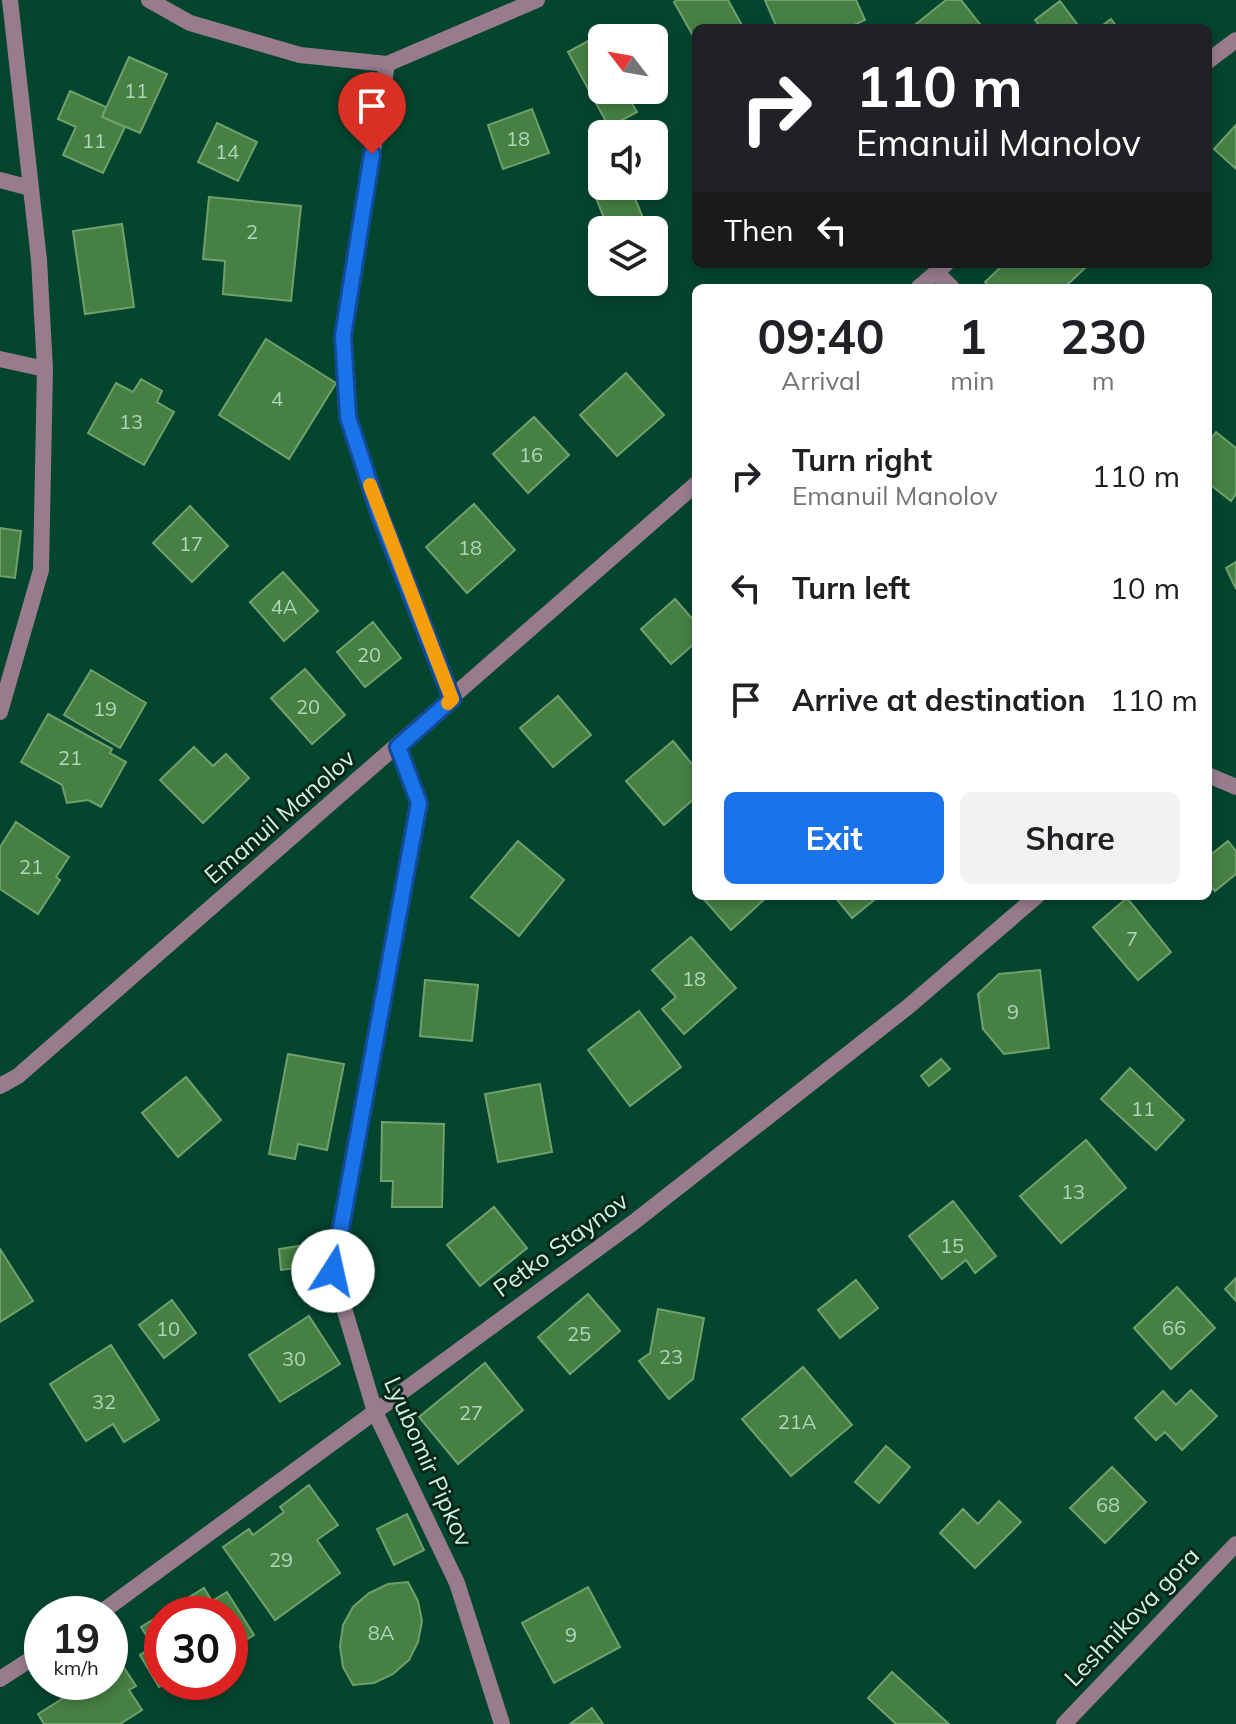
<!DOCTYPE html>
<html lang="en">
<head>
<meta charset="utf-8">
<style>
  body { margin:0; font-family:Mulish,sans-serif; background:#f2f2f2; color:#202124; height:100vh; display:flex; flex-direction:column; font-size:30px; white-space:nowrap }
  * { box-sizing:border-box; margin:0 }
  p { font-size:26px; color:#757577 }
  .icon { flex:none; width:44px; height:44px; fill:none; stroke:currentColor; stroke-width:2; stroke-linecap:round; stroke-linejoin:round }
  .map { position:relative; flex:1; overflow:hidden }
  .side { position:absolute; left:692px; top:284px; width:520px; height:616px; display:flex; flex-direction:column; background:#fff; border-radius:12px; box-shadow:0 4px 12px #0003 }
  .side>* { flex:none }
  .banner { position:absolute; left:692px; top:24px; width:520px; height:244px; border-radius:12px; box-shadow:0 4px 12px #0003; background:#202124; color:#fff; overflow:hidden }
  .needle { width:52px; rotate:301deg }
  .controls { position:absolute; left:588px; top:24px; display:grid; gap:16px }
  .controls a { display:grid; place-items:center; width:80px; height:80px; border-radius:12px; background:#fff; box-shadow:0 4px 12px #0003; font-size:40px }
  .speed { position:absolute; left:24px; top:1596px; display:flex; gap:16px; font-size:40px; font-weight:700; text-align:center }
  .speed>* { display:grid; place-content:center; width:104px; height:104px; border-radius:50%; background:#fff; box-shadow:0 4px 12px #0003; line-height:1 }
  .speed small { font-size:20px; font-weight:400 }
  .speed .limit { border:12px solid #d22; background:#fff; color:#111 }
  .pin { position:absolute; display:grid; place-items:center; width:68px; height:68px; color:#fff; margin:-82px -34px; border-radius:50% 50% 50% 0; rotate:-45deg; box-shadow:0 0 8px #0007 }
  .pin .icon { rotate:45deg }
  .me { position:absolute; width:88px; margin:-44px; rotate:10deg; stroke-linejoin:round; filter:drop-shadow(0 0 6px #0008) }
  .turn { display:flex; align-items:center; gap:28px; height:168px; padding:0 32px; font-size:36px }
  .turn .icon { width:104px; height:104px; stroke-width:2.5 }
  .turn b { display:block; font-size:56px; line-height:68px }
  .then { display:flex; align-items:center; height:76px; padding:0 32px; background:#0003; gap:16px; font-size:30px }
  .eta { display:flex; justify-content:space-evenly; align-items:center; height:136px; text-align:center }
  .eta b { font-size:48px; font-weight:700; line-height:56px }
  .primary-button { display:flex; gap:16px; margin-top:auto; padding:16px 32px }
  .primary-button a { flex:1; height:92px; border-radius:12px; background:#1a73e8; color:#fff; font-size:32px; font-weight:700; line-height:92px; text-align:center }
  .primary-button a+a { background:#f2f2f2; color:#202124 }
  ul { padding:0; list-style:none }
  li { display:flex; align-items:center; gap:24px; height:112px; padding:0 32px }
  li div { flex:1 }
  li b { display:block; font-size:30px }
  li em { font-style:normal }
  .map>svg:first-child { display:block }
  .building { fill:#468043; stroke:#70a06d; stroke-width:2 }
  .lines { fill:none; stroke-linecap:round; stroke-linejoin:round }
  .service { stroke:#987c8c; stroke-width:16 }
  .minor { stroke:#987c8c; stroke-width:16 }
  .route-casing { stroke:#114b97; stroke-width:20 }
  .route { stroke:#1a73e8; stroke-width:14 }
  .slow { stroke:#f59e0b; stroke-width:14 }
  .labels { text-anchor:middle; stroke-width:6; stroke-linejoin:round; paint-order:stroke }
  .number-label { font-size:20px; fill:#aed7ba }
  .street-label { font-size:24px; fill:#d0f4e1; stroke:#07271a }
</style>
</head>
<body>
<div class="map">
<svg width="1236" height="1724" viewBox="0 0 1236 1724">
  <rect width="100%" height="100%" fill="#04452e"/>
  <path class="building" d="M677,0H728L743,27L696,28V41L674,2Z
    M765,0H856L865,20L847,28H777Z
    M946,0H961L983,28H911Z
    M1060,1L1080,28H1041L1035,20Z
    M1111,19L1118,28H1099Z
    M612,28L618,38H602V90H624L637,112L609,127L568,52Z
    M129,57L167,74L140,133L102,117Z
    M70,91L106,107L102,117L125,127L103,173L63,155L76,127L58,119Z
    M532,109L549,153L503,169L488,125Z
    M217,123L257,142L238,181L198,162Z
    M1236,125V169L1214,149Z
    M602,176V186H630L643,218L609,230L589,181Z
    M209,197L301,206L291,301L223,294L225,261L203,259Z
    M122,224L134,307L85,314L73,231Z
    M1004,264H1089L1064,288H991L985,282Z
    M266,339L336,383L289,459L219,415Z
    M626,373L664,415L617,456L580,415Z
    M141,379L162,391L157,402L174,412L144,465L88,433L116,383L133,392Z
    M534,417L569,455L528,493L493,454Z
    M1216,432L1236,448V494L1231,501L1208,483V443Z
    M474,504L515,550L467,593L426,547Z
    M190,506L228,546L192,582L153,543Z
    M0,528L21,531L15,578L0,576Z
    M1236,562V589L1226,568Z
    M283,572L318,611L284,641L250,602Z
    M675,599L696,623V642L671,664L641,629Z
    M373,622L401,658L365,687L337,652Z
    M305,669L345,715L312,744L271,698Z
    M91,670L146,703L120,748L64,715Z
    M558,696L591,735L553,767L520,728Z
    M48,714L112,749L110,753L126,762L101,807L88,800L67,803L62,785L21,762Z
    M673,741L696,769V797L664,825L626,781Z
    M194,747L213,766L226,754L249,778L203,823L160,780Z
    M16,822L69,857L56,877L60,880L38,914L0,889V847Z
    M518,841L564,880L519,936L471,897Z
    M1228,841L1236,851V874L1215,891L1208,883V857Z
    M701,896H768L731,930Z
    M834,896H879L852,918Z
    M1127,898L1171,952L1138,980L1093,927Z
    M691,937L736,988L684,1034L662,1009L676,997L652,970Z
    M1040,970L1049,1048L1004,1054L983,1029L978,994L999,974Z
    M425,980L478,985L472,1041L420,1036Z
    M639,1011L681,1067L630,1106L588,1050Z
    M288,1054L344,1064L327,1150L298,1144L295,1159L269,1154Z
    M941,1059L950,1069L929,1086L921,1076Z
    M1130,1068L1184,1120L1156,1150L1101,1099Z
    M186,1077L221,1120L178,1157L142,1113Z
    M540,1084L552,1152L498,1162L485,1094Z
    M382,1122L444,1124L442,1207H392L393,1181H381Z
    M1086,1140L1126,1188L1061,1243L1020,1196Z
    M953,1201L996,1256L975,1273L966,1260L942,1279L909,1236Z
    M494,1207L527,1248L480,1286L447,1245Z
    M311,1244L314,1266L281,1270L279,1249Z
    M0,1249L33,1301L0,1322Z
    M1236,1278V1301L1225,1289Z
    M856,1280L878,1308L840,1338L818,1310Z
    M1177,1287L1215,1328L1171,1369L1134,1328Z
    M588,1294L620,1331L570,1374L538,1337Z
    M172,1300L196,1333L164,1358L139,1325Z
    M658,1309L704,1318L693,1379L669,1399L639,1361L650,1353Z
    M309,1316L340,1364L280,1402L249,1355Z
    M111,1345L159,1420L124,1442L113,1424L86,1441L50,1384Z
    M485,1363L523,1410L458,1464L419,1417Z
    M803,1367L852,1425L791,1476L742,1419Z
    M1191,1390L1217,1416L1182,1450L1165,1432L1156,1440L1135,1418L1163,1391L1176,1405Z
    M886,1446L910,1467L879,1503L855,1482Z
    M1112,1467L1146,1502L1105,1543L1070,1508Z
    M309,1485L338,1525L317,1540L340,1573L275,1620L223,1547L249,1529L253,1535L284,1512L280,1507Z
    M999,1501L1021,1522L975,1568L940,1533L963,1509L978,1524Z
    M407,1514L424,1550L394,1565L377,1529Z
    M408,1582L418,1601L422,1621L418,1642L409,1660L393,1674L374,1683L353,1685L343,1667L340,1646L343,1625L353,1607L369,1593L388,1584Z
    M588,1587L620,1647L554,1683L522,1623Z
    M204,1588L212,1601L227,1592L254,1635L230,1650V1614H162Z
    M162,1614V1682H166L159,1687L140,1655L153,1646L141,1627Z
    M117,1657L136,1686L129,1690L142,1710L120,1724H44L38,1714L89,1682H110V1661Z
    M892,1672L949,1724H896L868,1698Z
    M592,1708L603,1724H570Z"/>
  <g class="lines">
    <path class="service" d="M387,64L343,336L348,417L380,516L452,699"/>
    <path class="minor" d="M149,0L190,23L300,55L387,64L537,0
      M1208,61L1236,40
      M0,180L30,188
      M936,272L952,288
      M918,288L946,264
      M0,359L45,369
      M0,712L41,570L45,369L39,260L10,0
      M398,747L419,803L333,1271L375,1412L457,1583L502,1724
      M1208,775L1236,787
      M0,1086L18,1076L696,484
      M99,1614L634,1222L909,1006L1037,896
      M0,1679L42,1652
      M1064,1724L1236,1544"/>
  </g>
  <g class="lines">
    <defs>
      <path id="route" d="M333,1271L419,803L398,747L452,699L380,516L348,417L343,336L372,154"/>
    </defs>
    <use href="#route" class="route-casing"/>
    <use href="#route" class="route"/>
    <path class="slow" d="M370,485L452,699L448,703"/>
  </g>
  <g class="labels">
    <g class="number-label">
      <text x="136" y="98">11</text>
      <text x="518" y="146">18</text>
      <text x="94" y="148">11</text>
      <text x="227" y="159">14</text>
      <text x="252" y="239">2</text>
      <text x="277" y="406">4</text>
      <text x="131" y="429">13</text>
      <text x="531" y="462">16</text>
      <text x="191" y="551">17</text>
      <text x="470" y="555">18</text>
      <text x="284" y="614">4А</text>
      <text x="369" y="662">20</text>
      <text x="308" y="714">20</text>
      <text x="105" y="716">19</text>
      <text x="70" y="765">21</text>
      <text x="31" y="874">21</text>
      <text x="1132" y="946">7</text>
      <text x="694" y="986">18</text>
      <text x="1013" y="1019">9</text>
      <text x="1143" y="1116">11</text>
      <text x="1073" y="1199">13</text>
      <text x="952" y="1253">15</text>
      <text x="1174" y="1335">66</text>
      <text x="168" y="1336">10</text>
      <text x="579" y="1341">25</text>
      <text x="671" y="1364">23</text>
      <text x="294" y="1366">30</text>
      <text x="104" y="1409">32</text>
      <text x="471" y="1420">27</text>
      <text x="797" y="1429">21А</text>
      <text x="1108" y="1512">68</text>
      <text x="281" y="1567">29</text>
      <text x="381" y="1640">8А</text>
      <text x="571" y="1642">9</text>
    </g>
    <g class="street-label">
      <text transform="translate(280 817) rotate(-41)" y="8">Emanuil Manolov</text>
      <text transform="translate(561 1245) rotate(-36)" y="8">Petko Staynov</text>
      <text transform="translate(428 1462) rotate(66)" y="8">Lyubomir Pipkov</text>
      <text transform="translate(1132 1617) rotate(-46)" y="8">Leshnikova gora</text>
    </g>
  </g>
</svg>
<div class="controls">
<a><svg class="needle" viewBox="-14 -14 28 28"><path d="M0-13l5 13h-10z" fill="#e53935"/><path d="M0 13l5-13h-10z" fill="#757577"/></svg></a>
<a><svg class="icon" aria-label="sound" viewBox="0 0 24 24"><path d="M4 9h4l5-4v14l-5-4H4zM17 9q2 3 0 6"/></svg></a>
<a><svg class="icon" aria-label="layers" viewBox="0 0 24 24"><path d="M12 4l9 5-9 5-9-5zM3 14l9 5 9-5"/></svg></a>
</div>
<div class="speed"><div>19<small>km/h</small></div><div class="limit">30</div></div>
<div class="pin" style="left:372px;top:154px;background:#d93025"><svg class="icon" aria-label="arrive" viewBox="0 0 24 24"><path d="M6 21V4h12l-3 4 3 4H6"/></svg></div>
<svg class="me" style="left:333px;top:1271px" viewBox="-20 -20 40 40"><circle r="19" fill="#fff"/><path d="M0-13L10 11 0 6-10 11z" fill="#1a73e8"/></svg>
<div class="banner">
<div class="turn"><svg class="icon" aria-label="right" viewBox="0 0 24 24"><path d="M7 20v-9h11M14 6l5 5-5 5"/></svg><div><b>110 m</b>Emanuil Manolov</div></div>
<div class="then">Then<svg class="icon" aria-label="left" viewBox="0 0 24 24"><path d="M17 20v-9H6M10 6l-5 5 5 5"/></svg></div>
</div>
<section class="side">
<div class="eta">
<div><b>09:40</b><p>Arrival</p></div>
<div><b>1</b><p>min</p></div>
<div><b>230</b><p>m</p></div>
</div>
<ul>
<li><svg class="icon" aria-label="right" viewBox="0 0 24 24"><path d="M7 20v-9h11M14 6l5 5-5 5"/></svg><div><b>Turn right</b><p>Emanuil Manolov</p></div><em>110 m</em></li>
<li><svg class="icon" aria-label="left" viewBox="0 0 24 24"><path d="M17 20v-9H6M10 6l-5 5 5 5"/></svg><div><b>Turn left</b></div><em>10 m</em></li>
<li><svg class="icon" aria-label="arrive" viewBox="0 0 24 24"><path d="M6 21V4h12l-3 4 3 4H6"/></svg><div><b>Arrive at destination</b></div><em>110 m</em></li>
</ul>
<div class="primary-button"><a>Exit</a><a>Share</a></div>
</section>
</div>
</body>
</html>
